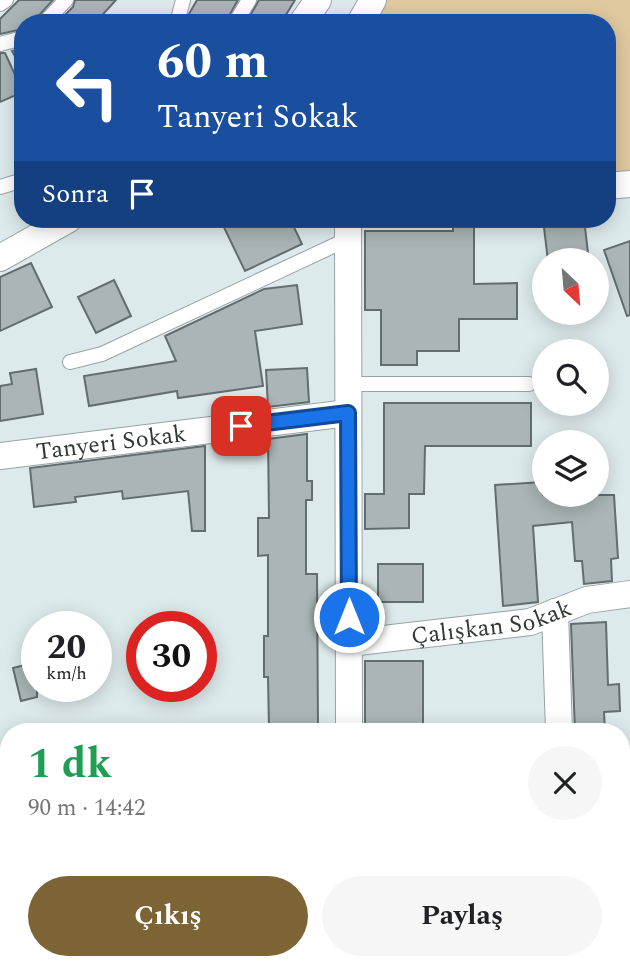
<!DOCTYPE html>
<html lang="tr">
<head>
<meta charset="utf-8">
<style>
  body { margin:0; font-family:Spectral,serif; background:#f6f6f6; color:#202124; height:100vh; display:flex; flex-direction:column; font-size:26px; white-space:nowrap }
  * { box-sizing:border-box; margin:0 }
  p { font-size:23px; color:#757577 }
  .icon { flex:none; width:38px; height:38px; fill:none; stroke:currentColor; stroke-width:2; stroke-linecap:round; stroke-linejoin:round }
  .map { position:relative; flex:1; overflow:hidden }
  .details { position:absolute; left:0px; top:723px; width:630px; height:247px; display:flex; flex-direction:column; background:#fff; border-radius:28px 28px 0 0; box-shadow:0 4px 18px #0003 }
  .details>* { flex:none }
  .top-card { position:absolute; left:14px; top:14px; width:602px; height:214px; border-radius:28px; box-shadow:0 4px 18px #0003; background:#1a4fa0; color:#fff; overflow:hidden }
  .needle { width:46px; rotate:154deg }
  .fabs { position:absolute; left:532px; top:248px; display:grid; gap:14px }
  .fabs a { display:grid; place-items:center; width:77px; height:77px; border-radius:50%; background:#fff; box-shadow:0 4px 18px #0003; font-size:35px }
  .speed { position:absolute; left:21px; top:611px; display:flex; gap:14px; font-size:35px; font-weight:700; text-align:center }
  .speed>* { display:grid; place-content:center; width:91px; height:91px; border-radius:50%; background:#fff; box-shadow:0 4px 18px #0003; line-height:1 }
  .speed small { font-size:18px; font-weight:400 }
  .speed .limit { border:10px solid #d22; background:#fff; color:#111 }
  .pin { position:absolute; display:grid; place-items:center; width:60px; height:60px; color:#fff; margin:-30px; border-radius:14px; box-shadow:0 4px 10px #0006 }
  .me { position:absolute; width:77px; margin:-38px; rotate:0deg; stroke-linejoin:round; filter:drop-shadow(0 0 5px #0008) }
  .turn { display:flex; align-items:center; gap:24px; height:147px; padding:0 28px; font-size:32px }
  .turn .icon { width:91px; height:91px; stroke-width:2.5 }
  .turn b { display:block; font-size:49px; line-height:60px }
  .then { display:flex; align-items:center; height:66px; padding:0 28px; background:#0003; gap:14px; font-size:26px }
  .round { display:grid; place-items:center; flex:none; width:74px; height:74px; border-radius:37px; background:#f6f6f6 }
  .head { display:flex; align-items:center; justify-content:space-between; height:119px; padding:0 28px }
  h1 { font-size:42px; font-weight:700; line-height:52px; color:#1e9e55 }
  .action { display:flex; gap:14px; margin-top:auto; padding:14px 28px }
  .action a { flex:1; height:80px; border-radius:42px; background:#7d6435; color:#fff; font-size:28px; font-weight:700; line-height:80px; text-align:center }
  .action a+a { background:#f6f6f6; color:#202124 }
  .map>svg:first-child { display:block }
  .green { fill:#e1c99f }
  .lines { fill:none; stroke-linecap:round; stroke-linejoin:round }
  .canal { stroke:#35a3ac; stroke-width:24 }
  .building { fill:#a9b5b6; stroke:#626d6e; stroke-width:2 }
  .service-casing { stroke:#97a3a4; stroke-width:16 }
  .minor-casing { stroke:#97a3a4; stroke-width:28 }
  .service { stroke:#fff; stroke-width:14 }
  .minor { stroke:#fff; stroke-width:26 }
  .route-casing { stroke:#114b97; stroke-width:18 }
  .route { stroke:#1a73e8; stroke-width:12 }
  .labels { text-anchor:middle; stroke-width:5; stroke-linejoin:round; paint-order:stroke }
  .street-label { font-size:24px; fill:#333738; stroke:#fff }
</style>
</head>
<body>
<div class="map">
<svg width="630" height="968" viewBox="0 0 630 968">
  <rect width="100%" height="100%" fill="#ddeaeb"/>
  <path class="green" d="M373,0H630V184L607,186V23H360Z"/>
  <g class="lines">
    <path class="canal" d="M0,858L9,875
      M39,961L41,968"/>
  </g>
  <path class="building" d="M19,0H53L32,23H23V29L0,34V19Z
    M75,0H116L95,23H60L59,21L73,7Z
    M197,0H238L225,23H191L193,16L189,14Z
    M259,0H295L281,23H246Z
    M23,48V70L12,51Z
    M0,53H5L23,92L0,102Z
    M220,219H290L302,244L245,271Z
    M453,219H474V284L517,283V319H459V351H417V365H381V310H365V231H453Z
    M543,219H584L589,261H548Z
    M630,241V315L627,316L604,250Z
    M31,263L52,307L0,331V277Z
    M114,280L131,316L96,333L78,297Z
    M297,285L302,324L255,331L263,386L178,398L177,391L89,406L84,376L176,361L165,336L264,289Z
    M307,368L309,402L268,407L266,370Z
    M36,369L43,414L0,421V386L12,384L10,373Z
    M384,403H531V446H425L424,494H409V528L365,529V494H384Z
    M307,434V481H312V500H306V574H317L318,728L269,729L268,677H264V636H268V555L258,556V518H269L268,439Z
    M205,446V531H192L188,491L123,499L122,491L75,497L76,502L34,507L30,468Z
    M542,482L543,495H614L618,558L611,559L612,581L584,584L582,561H575L572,522L533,526L538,602L503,606L495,485Z
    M378,564H423V602H378Z
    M606,622L608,685L619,684L620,711L604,712L605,732H575L571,624Z
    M365,661H423V732H374V725H365Z
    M37,662V697L21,701L13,668Z"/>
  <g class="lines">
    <defs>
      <path id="service" d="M0,4L6,0
        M44,23L66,0
        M177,23L183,0
        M235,23L249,0
        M0,44L23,38
        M0,187L23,180
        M70,362L102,354L348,239
        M348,384H529"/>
      <g id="minor">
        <path d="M302,23L318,0"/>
        <path d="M360,23L373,0"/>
        <path d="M607,186L630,184"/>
        <path d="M348,219L349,732"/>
        <path d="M0,258L69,219"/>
        <path id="s1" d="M0,456L348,413"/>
        <path d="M555,612L559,732"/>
        <path id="s2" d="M349,643L530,622L587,600L630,594"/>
        <path d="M0,779L9,797"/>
        <path d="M621,949L630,948"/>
        <path d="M73,961L75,968"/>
        <path d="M211,961L219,968"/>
        <path d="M349,961V968"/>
        <path d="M568,961L569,968"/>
        <path d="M493,968L535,961"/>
      </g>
    </defs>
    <use href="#service" class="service-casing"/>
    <use href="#minor" class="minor-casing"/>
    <use href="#service" class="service"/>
    <use href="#minor" class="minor"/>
  </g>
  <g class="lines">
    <defs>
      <path id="route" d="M241,426L348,413L349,617"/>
    </defs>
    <use href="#route" class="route-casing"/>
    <use href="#route" class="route"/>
  </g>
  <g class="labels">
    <g class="street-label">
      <text dy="8" stroke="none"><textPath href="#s1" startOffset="112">Tanyeri Sokak</textPath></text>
      <text dy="8" stroke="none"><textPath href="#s2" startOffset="144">Çalışkan Sokak</textPath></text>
    </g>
  </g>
</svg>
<div class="fabs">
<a><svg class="needle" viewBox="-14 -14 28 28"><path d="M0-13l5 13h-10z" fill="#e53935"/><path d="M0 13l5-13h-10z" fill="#757577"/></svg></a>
<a><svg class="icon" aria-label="search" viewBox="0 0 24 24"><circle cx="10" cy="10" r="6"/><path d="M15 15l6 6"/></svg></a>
<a><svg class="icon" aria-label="layers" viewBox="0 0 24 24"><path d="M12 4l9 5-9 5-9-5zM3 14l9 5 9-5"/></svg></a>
</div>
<div class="speed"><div>20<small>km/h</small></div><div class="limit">30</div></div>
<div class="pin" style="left:241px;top:426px;background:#d93025"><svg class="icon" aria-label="arrive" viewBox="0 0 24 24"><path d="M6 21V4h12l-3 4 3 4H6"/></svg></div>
<svg class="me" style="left:349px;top:617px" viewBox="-20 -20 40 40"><circle r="17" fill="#1a73e8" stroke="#fff" stroke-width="3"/><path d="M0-11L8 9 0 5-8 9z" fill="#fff"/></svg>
<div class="top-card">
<div class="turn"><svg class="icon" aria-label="left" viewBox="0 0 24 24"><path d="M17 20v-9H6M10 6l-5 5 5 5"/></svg><div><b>60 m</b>Tanyeri Sokak</div></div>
<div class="then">Sonra<svg class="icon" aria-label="arrive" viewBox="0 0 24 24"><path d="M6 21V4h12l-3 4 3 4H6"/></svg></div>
</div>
<section class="details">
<div class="head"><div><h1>1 dk</h1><p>90 m · 14:42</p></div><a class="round"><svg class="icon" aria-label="close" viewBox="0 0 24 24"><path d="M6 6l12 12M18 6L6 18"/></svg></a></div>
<div class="action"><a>Çıkış</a><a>Paylaş</a></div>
</section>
</div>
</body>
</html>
